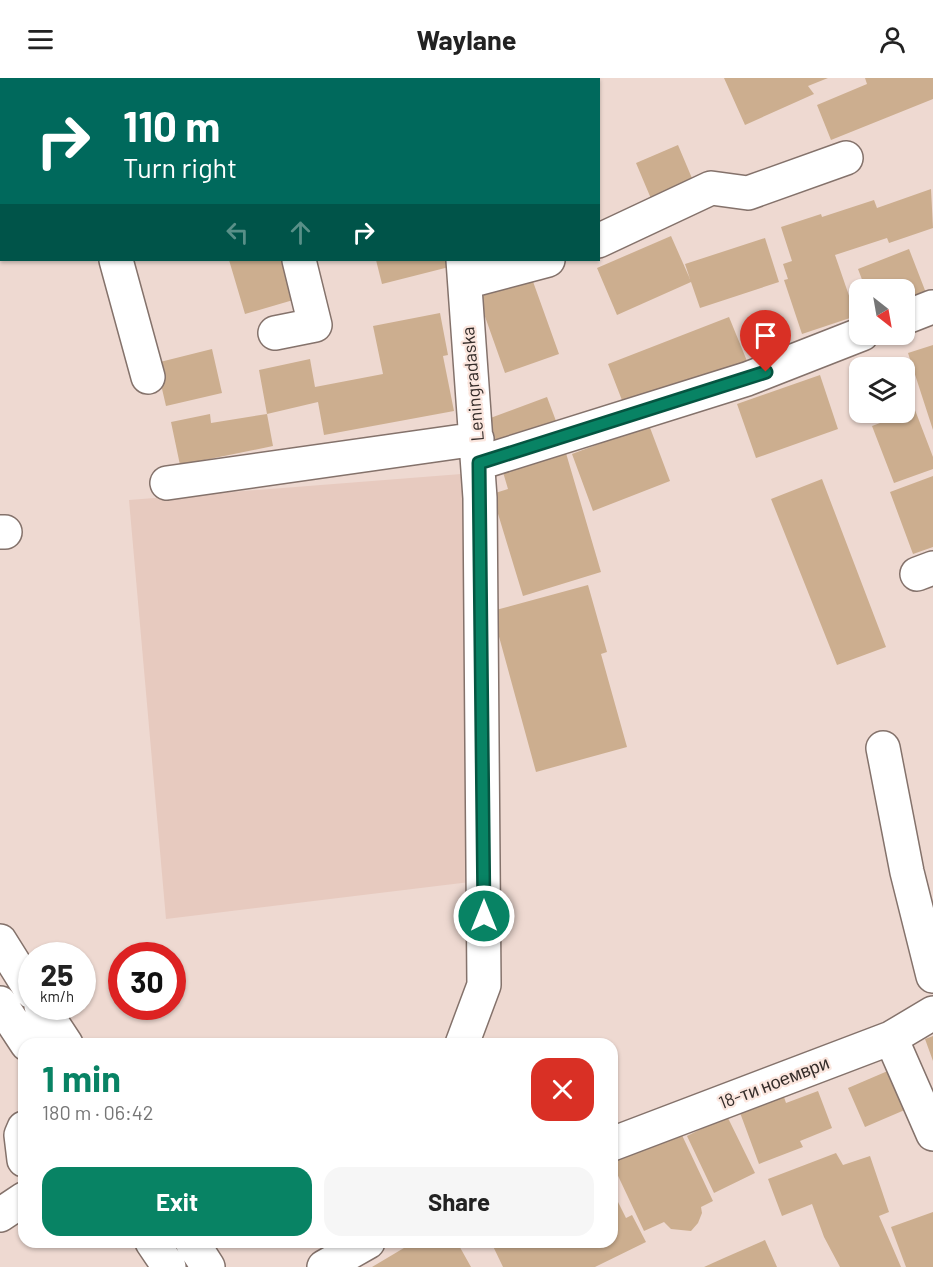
<!DOCTYPE html>
<html lang="en">
<head>
<meta charset="utf-8">
<style>
  body { margin:0; font-family:Barlow,sans-serif; background:#f6f6f6; color:#222; height:100vh; display:flex; flex-direction:column; font-size:22px; white-space:nowrap }
  * { box-sizing:border-box; margin:0 }
  p { font-size:20px; color:#767676 }
  .icon { flex:none; width:33px; height:33px; fill:none; stroke:currentColor; stroke-width:2; stroke-linecap:round; stroke-linejoin:round }
  .map { position:relative; flex:1; overflow:hidden }
  .side { position:absolute; left:18px; top:960px; width:600px; height:210px; display:flex; flex-direction:column; background:#fff; border-radius:18px; box-shadow:0 2px 4px #0004 }
  .side>* { flex:none }
  .guide { position:absolute; left:0px; top:0px; width:600px; height:183px; box-shadow:0 2px 4px #0004; background:#00695c; color:#fff; overflow:hidden }
  .needle { width:39px; rotate:149deg }
  .controls { position:absolute; left:849px; top:201px; display:grid; gap:12px }
  .controls a { display:grid; place-items:center; width:66px; height:66px; border-radius:12px; background:#fff; box-shadow:0 2px 4px #0004; font-size:30px }
  .speed { position:absolute; left:18px; top:864px; display:flex; gap:12px; font-size:30px; font-weight:700; text-align:center }
  .speed>* { display:grid; place-content:center; width:78px; height:78px; border-radius:50%; background:#fff; box-shadow:0 2px 4px #0004; line-height:1 }
  .speed small { font-size:15px; font-weight:400 }
  .speed .limit { border:9px solid #d22; background:#fff; color:#111 }
  .pin { position:absolute; display:grid; place-items:center; width:51px; height:51px; color:#fff; margin:-62px -26px; border-radius:50% 50% 50% 0; rotate:-45deg; box-shadow:0 0 6px #0007 }
  .pin .icon { rotate:45deg }
  .me { position:absolute; width:66px; margin:-33px; rotate:0deg; stroke-linejoin:round; filter:drop-shadow(0 0 4px #0008) }
  .turn { display:flex; align-items:center; gap:21px; height:126px; padding:0 24px; font-size:27px }
  .turn .icon { width:78px; height:78px; stroke-width:2.5 }
  .turn b { display:block; font-size:42px; line-height:51px }
  .lanes { display:flex; align-items:center; height:57px; padding:0 24px; background:#0003; justify-content:center; gap:30px; direction:ltr }
  .lanes .off { opacity:.35 }
  .round { display:grid; place-items:center; flex:none; width:63px; height:63px; border-radius:18px; background:#f6f6f6 }
  .summary { display:flex; align-items:center; justify-content:space-between; height:102px; padding:0 24px }
  h1 { font-size:36px; font-weight:700; line-height:45px; color:#088364 }
  .action { display:flex; gap:12px; margin-top:auto; padding:12px 24px }
  .action a { flex:1; height:69px; border-radius:18px; background:#088364; color:#fff; font-size:24px; font-weight:700; line-height:69px; text-align:center }
  .action a+a { background:#f6f6f6; color:#222 }
  header { display:flex; justify-content:space-between; align-items:center; height:78px; padding:0 24px; background:#fff; font-size:27px; font-weight:700 }
  .map>svg:first-child { display:block }
  .built { fill:#e7cabf }
  .building { fill:#ccae8f }
  .lines { fill:none; stroke-linecap:round; stroke-linejoin:round }
  .minor-casing { stroke:#84726b; stroke-width:36 }
  .minor { stroke:#fff; stroke-width:33 }
  .route-casing { stroke:#055541; stroke-width:15 }
  .route { stroke:#088364; stroke-width:10 }
  .labels { text-anchor:middle; stroke-width:4.5; stroke-linejoin:round; paint-order:stroke }
  .street-label { font-size:18px; fill:#342c29; stroke:#fbe6de }
</style>
</head>
<body>
<header><svg class="icon" aria-label="menu" viewBox="0 0 24 24"><path d="M4 6h16M4 12h16M4 18h16"/></svg>Waylane<svg class="icon" aria-label="person" viewBox="0 0 24 24"><circle cx="12" cy="8" r="4"/><path d="M4 21q1-7 8-7t8 7"/></svg></header>
<div class="map">
<svg width="933" height="1189" viewBox="0 0 933 1189">
  <rect width="100%" height="100%" fill="#eed9d1"/>
  <path class="built" d="M474,395L470,804L166,841L129,422Z"/>
  <path class="building" d="M724,0H828L808,8L814,16L745,47Z
    M865,0H933V21L831,62L817,27L867,6Z
    M678,67L694,105L652,123L636,85Z
    M931,111L933,150L889,165L887,160L835,177L856,238L802,256L784,202L788,201L783,186L792,183L781,149L821,136L822,139L874,122L877,130Z
    M671,158L690,201L685,186L765,160L779,204L700,230L691,204L617,237L597,190Z
    M909,171L928,220L904,230V212H866L858,191Z
    M229,182H289L300,220L245,236Z
    M376,182H452L453,188L382,206Z
    M531,198L559,276L505,295L477,216Z
    M440,235L448,277L443,278L454,333L324,357L318,324L267,336L259,292L310,281L315,309L383,296L373,248Z
    M729,239L747,283L625,330L608,286Z
    M933,267V352L908,275Z
    M212,271L222,315L166,328L156,285Z
    M820,297L838,351L756,380L737,326Z
    M547,319L559,351L496,374L485,342Z
    M915,332L933,379V391L894,405L872,348Z
    M210,336L211,345L267,336L273,368L180,387L171,344Z
    M649,347L670,403L593,433L572,376Z
    M563,365L601,494L523,518L492,416L508,411L500,384Z
    M933,398V469L913,476L890,414Z
    M822,401L886,569L837,587L771,421Z
    M588,507L607,574L601,576L627,669L536,694L492,533Z
    M933,958V983L925,961Z
    M890,992L907,1031L865,1049L848,1010Z
    M818,1013L832,1050L800,1063L803,1069L759,1086L739,1032L783,1016L786,1025Z
    M727,1038L755,1095L714,1115L687,1058Z
    M680,1053L713,1123L701,1129L702,1135L698,1145L691,1153L671,1151L664,1144L644,1153L612,1085Z
    M836,1075L843,1087L870,1078L889,1134L879,1138L901,1189H840L824,1159L812,1126L782,1138L768,1101Z
    M612,1112L626,1140L632,1137L646,1164L595,1189H503L491,1164H612Z
    M933,1134V1189H906L891,1149Z
    M765,1162L777,1189H704L724,1180Z
    M414,1164H457L471,1189H372Z"/>
  <g class="lines">
    <defs>
      <path id="minor" d="M30,0L31,2
        M429,0L430,2
        M295,2L299,0
        M0,75H2
        M598,163L711,110L748,115L846,80
        M116,182L148,299
        M465,204L548,182
        M904,240L932,229
        M275,255L315,247L299,182
        M479,385L747,301L862,256
        M167,405L477,361
        M0,454H5
        M917,496L933,490
        M883,670L907,794L933,898
        M0,863L32,914
        M0,925L27,966
        M41,928L66,966
        M891,960L933,1056
        M462,966L484,907L480,420L463,182
        M24,1050L21,1057L24,1082
        M612,1066L891,960L933,935
        M0,1137L24,1121
        M152,1164L169,1189
        M192,1164L208,1189
        M324,1189L368,1164"/>
    </defs>
    <use href="#minor" class="minor-casing"/>
    <use href="#minor" class="minor"/>
  </g>
  <g class="lines">
    <defs>
      <path id="route" d="M484,838L479,385L766,294"/>
    </defs>
    <use href="#route" class="route-casing"/>
    <use href="#route" class="route"/>
  </g>
  <g class="labels">
    <g class="street-label">
      <text transform="translate(473 306) rotate(-95)" y="6">Leningradaska</text>
      <text transform="translate(774 1005) rotate(-21)" y="6">18-ти ноември</text>
    </g>
  </g>
</svg>
<div class="controls">
<a><svg class="needle" viewBox="-14 -14 28 28"><path d="M0-13l5 13h-10z" fill="#e53935"/><path d="M0 13l5-13h-10z" fill="#767676"/></svg></a>
<a><svg class="icon" aria-label="layers" viewBox="0 0 24 24"><path d="M12 4l9 5-9 5-9-5zM3 14l9 5 9-5"/></svg></a>
</div>
<div class="speed"><div>25<small>km/h</small></div><div class="limit">30</div></div>
<div class="pin" style="left:766px;top:294px;background:#d93025"><svg class="icon" aria-label="arrive" viewBox="0 0 24 24"><path d="M6 21V4h12l-3 4 3 4H6"/></svg></div>
<svg class="me" style="left:484px;top:838px" viewBox="-20 -20 40 40"><circle r="17" fill="#088364" stroke="#fff" stroke-width="3"/><path d="M0-11L8 9 0 5-8 9z" fill="#fff"/></svg>
<div class="guide">
<div class="turn"><svg class="icon" aria-label="right" viewBox="0 0 24 24"><path d="M7 20v-9h11M14 6l5 5-5 5"/></svg><div><b>110 m</b>Turn right</div></div>
<div class="lanes"><svg class="icon off" aria-label="left" viewBox="0 0 24 24"><path d="M17 20v-9H6M10 6l-5 5 5 5"/></svg><svg class="icon off" aria-label="ahead" viewBox="0 0 24 24"><path d="M12 20V5M6 11l6-6 6 6"/></svg><svg class="icon" aria-label="right" viewBox="0 0 24 24"><path d="M7 20v-9h11M14 6l5 5-5 5"/></svg></div>
</div>
<section class="side">
<div class="summary"><div><h1>1 min</h1><p>180 m · 06:42</p></div><a class="round" style="background:#d93025;color:#fff"><svg class="icon" aria-label="close" viewBox="0 0 24 24"><path d="M6 6l12 12M18 6L6 18"/></svg></a></div>
<div class="action"><a>Exit</a><a>Share</a></div>
</section>
</div>
</body>
</html>
